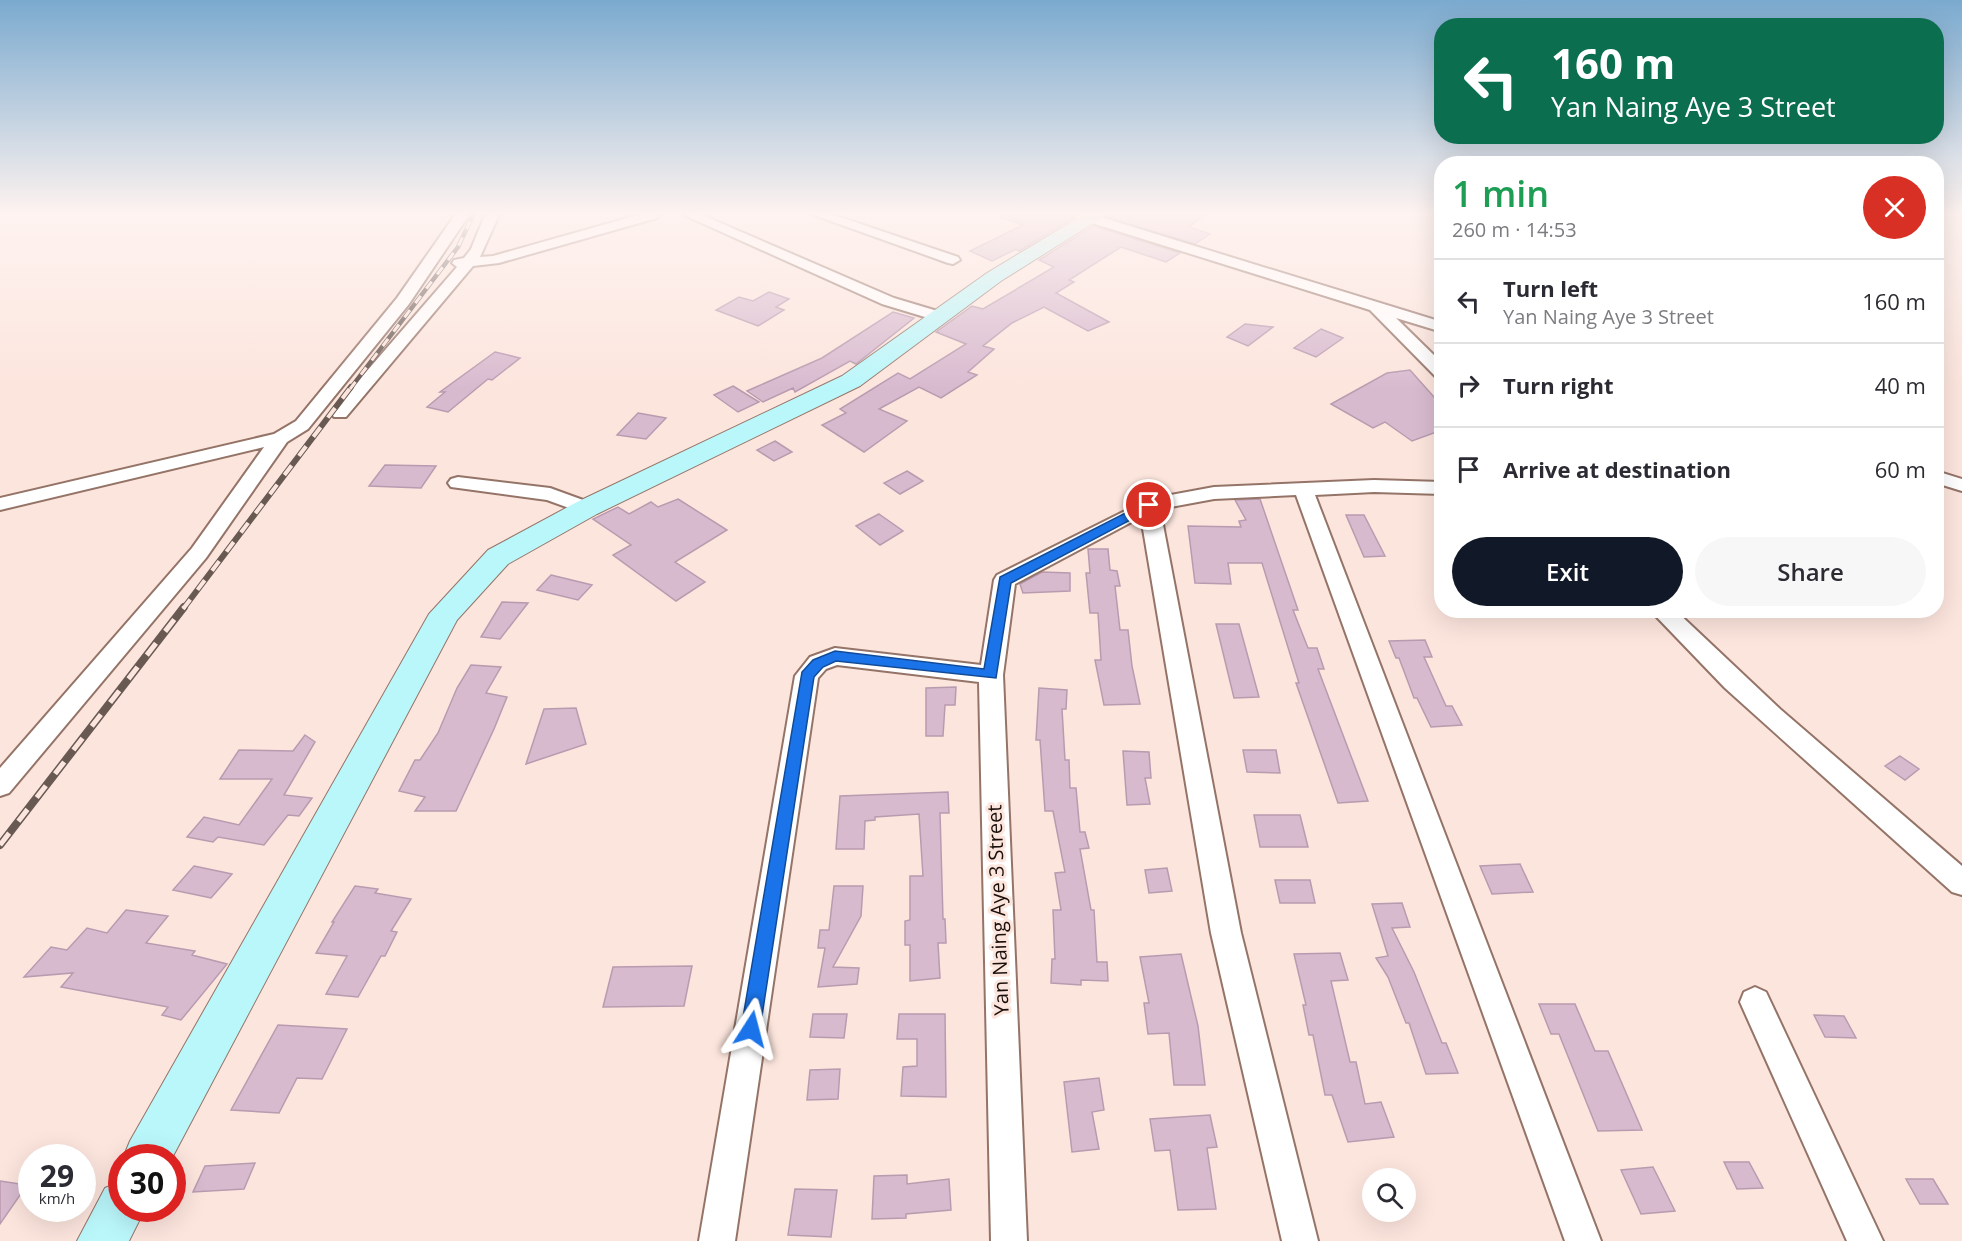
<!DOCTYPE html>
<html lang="en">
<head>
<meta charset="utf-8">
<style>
  body { margin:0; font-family:"Open Sans",sans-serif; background:#f7f7f7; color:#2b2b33; height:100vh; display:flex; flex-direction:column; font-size:22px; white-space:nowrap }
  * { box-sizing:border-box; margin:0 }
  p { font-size:20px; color:#7c7c81 }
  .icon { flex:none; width:33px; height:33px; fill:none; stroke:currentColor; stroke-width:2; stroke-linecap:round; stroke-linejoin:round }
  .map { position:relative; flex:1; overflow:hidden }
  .drawer { position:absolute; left:1434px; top:156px; width:510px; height:462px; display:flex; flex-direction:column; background:#fff; border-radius:24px; box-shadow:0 6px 24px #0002 }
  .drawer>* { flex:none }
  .banner { position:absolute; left:1434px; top:18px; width:510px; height:126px; border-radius:24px; box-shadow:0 6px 24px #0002; background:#0b6e4f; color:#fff; overflow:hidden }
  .buttons { position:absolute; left:1362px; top:1168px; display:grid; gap:12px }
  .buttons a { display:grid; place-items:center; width:54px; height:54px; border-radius:50%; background:#fff; box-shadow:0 6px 24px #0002; font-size:30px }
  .speed { position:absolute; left:18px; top:1144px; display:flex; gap:12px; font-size:30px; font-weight:700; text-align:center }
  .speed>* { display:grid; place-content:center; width:78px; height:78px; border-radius:50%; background:#fff; box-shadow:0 6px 24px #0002; line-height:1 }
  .speed small { font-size:15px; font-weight:400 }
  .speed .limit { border:9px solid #d22; background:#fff; color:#111 }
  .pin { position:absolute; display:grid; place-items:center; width:51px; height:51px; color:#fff; margin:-26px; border:3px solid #fff; border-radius:50%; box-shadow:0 2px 6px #0007 }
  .me { position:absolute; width:66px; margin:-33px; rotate:9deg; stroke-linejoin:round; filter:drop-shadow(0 0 4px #0008) }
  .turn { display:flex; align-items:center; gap:21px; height:126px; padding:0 18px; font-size:27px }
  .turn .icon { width:78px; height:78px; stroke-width:2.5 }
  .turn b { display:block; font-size:42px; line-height:51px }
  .round { display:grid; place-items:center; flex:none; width:63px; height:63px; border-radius:32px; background:#f7f7f7 }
  .overview { display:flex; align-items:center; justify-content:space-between; height:102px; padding:0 18px }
  h1 { font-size:36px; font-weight:600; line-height:45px; color:#1e9e55 }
  .action { display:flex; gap:12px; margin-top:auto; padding:12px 18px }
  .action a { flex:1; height:69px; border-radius:36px; background:#111827; color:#fff; font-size:24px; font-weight:600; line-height:69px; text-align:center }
  .action a+a { background:#f7f7f7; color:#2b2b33 }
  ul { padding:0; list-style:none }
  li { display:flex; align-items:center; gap:18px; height:84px; padding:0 18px; border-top:2px solid #e1e1e2 }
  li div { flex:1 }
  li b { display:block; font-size:22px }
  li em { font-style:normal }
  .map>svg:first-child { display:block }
  .building { fill:#d8bacf; stroke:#b99bb0; stroke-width:1.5 }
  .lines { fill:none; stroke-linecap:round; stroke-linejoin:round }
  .street-casing { stroke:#957468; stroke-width:4 }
  .secondary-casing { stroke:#957468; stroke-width:2 }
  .street { fill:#fff; fill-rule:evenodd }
  .secondary { fill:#baf7fb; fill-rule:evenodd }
  .rail-far2-casing { stroke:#685953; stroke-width:4.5 }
  .rail-far1-casing { stroke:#685953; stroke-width:6 }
  .rail-casing { stroke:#685953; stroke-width:8 }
  .rail-far2 { stroke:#fce5dd; stroke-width:3; stroke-dasharray:9; stroke-linecap:butt }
  .rail-far1 { stroke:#fce5dd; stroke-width:4; stroke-dasharray:12; stroke-linecap:butt }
  .rail { stroke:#fce5dd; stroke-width:5; stroke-dasharray:15; stroke-linecap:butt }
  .route { fill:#1a73e8; stroke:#114b97; stroke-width:1.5 }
  .labels { text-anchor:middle; stroke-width:6; stroke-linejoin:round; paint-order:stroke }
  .near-street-label { font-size:20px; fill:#190e09; stroke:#fce5dd }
</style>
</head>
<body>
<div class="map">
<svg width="1962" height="1241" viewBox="0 0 1962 1241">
  <rect width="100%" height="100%" fill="#fce5dd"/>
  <path class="building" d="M1000,215H1072L1073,218L1019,251L1016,249L992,261L970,251L1023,225L1000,217Z
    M1108,215H1204L1189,227L1210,234L1195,244L1107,217Z
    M1093,226L1180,253L1166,262L1121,247L1069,280L1074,282L1056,293L1109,322L1088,331L1044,307L1012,323L983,346L994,349L968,372L977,375L941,398L919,387L879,409L907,421L864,452L822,425L846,413L840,409L898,373L910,379L966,344L936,332L972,306L983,309L1054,267L1039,260Z
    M769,292L789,299L776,307L784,310L758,326L716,310L739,297L753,301Z
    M893,312L914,318L856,364L850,361L795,392L793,388L763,402L747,391L822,358Z
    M1245,324L1273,327L1248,346L1227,337Z
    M1321,329L1343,338L1316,357L1294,348Z
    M495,352L520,358L492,380L488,379L448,412L427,407L445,392H440Z
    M1410,370L1442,406V430L1412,441L1385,422L1373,428L1331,404L1387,373Z
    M733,386L759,402L738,412L714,395Z
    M638,413L666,418L646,439L617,435Z
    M775,441L792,452L774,461L757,450Z
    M385,465L436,466L421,488L369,486Z
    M907,471L923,481L900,494L884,483Z
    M678,499L727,530L675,562L705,582L676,601L613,555L631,545L593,519L618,507L629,514L651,502L658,507Z
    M1260,499L1298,610H1293L1308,648H1317L1324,669H1318L1368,801L1338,803L1296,683H1299L1262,563H1228L1231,584L1195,583L1188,526L1241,527L1239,521L1246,520L1235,500Z
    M879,514L903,531L880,545L856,526Z
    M1346,515H1364L1385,556L1364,557Z
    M1088,549H1108L1110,570L1117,571L1120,586H1115L1120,630H1128L1132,666L1140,704L1104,705L1095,660H1101L1098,613H1090L1086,573H1090Z
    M1042,572L1070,573V591L1023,593L1020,584Z
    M551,575L592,585L578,600L537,590Z
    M502,602L528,603L500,639L481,637Z
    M1216,624H1239L1259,697L1234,698Z
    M1425,640L1432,657H1424L1446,706H1452L1462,725L1431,727L1417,698H1414L1399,658H1396L1389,641Z
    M471,665L501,667L486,693L507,697L494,729L456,811H415L425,797L399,791L415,760H420L438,733L457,688Z
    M956,687L955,705H945L943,736H926V688Z
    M1039,688L1067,690L1066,709H1062L1065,760H1069L1070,788H1076L1080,832H1085L1089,848L1080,849L1091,910H1094L1097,962H1107L1108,981L1081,980V985L1051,983L1052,959H1055L1053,910H1061L1055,873L1065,872L1053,811H1045L1040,740H1036Z
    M576,708L586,744L526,764L544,709Z
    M305,735L315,742L284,795L312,798L299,816L288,815L264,845L218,837L213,842L187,837L204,817L239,825L272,779H220L239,750L293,751Z
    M1243,750H1276L1280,773L1247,772Z
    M1123,751L1149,752L1151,778H1145L1150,804L1127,805Z
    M1900,756L1919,769L1905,780L1885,766Z
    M948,792L949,813H940L943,919H945L946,943H938L940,978L910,981V945H905V921L910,920V876H923L919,814L875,817V820L865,821L864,849H836L840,796Z
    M1254,815H1300L1308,847H1260Z
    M1520,864L1533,892L1492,894L1480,866Z
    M194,866L232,874L211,898L173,890Z
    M1167,868L1172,891L1149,893L1145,870Z
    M1275,880H1310L1315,903H1280Z
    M355,886L378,889L375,893L411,899L391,931L397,932L385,956H381L358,997L326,994L347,956L316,953L334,922H332Z
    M834,886H863L861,916L833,967L859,968L857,984L818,987L825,948H818L820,930H829Z
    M1402,903L1410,927L1392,928L1414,972L1442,1043H1446L1458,1073L1426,1074L1409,1023H1406L1388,977L1376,958L1388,956L1372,904Z
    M126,910L168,916L146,943L195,951L192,955L227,964L181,1020L162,1015L168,1007L61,987L73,973L24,977L51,947L67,950L87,928L107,933Z
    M1340,953L1348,980L1331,981L1350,1062H1356L1365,1104L1381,1102L1394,1137L1348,1142L1332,1095H1325L1313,1035H1309L1303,1005H1306L1294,954Z
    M1181,954L1198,1026L1205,1085H1174L1169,1033L1148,1034L1144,1003H1149L1140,957Z
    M692,966L684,1006L603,1007L613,967Z
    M1539,1004H1575L1595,1051H1608L1642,1130L1598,1131L1559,1034H1551Z
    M813,1014H847L844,1038L810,1037Z
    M899,1014H945L946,1097L901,1096L903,1067L917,1066V1039H897Z
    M1814,1015L1844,1016L1856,1038L1825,1037Z
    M278,1025L347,1029L322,1079L297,1078L279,1113L231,1110Z
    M840,1069L838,1099L807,1100L810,1070Z
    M1099,1078L1104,1110L1092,1112L1099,1149L1072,1152L1064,1082Z
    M1210,1115L1217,1147L1207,1148L1216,1209L1178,1210L1170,1150L1155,1151L1150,1119Z
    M1724,1162H1749L1763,1188L1737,1189Z
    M255,1163L244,1189L193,1192L205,1166Z
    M1653,1167L1675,1211L1641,1214L1621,1170Z
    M907,1175V1184L949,1179L951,1210L906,1214V1218L872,1219L874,1176Z
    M1906,1179H1933L1948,1204H1920Z
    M0,1181L27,1185L0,1224Z
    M795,1189L837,1190L831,1237L788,1235Z"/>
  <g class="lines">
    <defs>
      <path id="street" d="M455,215H469L409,304L308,429L287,442L206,558L9,793L0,796V768L192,548L264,447L0,510V498L274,434L296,421L397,298Z
        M485,215H499L480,257L493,256L638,215H659L657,218L499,263L473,266L346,417H334L331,413L334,409L457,267L452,263L454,260L464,258L471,249Z
        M684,215H702L894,298L944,313L946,316L938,321L882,304Z
        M814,215H834L958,257L960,260L953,264L948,263Z
        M1074,215H1094L1442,322V332L1396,318L1442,363V378L1436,377L1370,310L1076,218Z
        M1936,471L1962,479V491L1936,483Z
        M458,477L550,488L594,504L597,508L594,512H580L547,500L451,487L448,483L451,479Z
        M1374,480L1442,482V494L1374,492L1315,495L1601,1241H1565L1296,495L1214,499L1160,509L1241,933L1318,1241H1282L1211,933L1141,517L1015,584L1003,675L1027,1241H991L979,682L837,665L826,669L818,678L735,1241H699L795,676L810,657L835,648L981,665L994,580L997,575L1149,499L1214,487Z
        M1650,610H1675L1780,709L1962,866V895L1952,892L1725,688Z
        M1755,987L1766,992L1883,1241H1847L1740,1002L1744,992Z"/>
      <path id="secondary" d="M1083,215H1106L1001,281L860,386L597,514L508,564L457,620L172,1158H123L130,1141L429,614L488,550L577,502L842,376L987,273Z
        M122,1181V1209H145L129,1241H77L105,1188Z"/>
    </defs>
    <use href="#street" class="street-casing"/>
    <use href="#secondary" class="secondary-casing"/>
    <use href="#street" class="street"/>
    <use href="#secondary" class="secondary"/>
    <defs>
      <path id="rail-far2" d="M350,389L458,247L473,215"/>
      <path id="rail-far1" d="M183,609L351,387"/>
      <path id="rail" d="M0,845L184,607"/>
    </defs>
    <use href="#rail-far2" class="rail-far2-casing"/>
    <use href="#rail-far1" class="rail-far1-casing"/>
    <use href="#rail" class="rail-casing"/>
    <use href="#rail-far2" class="rail-far2"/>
    <use href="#rail-far1" class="rail-far1"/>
    <use href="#rail" class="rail"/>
  </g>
  <linearGradient id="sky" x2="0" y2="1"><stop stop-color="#7baacf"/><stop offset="0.55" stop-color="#fef3f0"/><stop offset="1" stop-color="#fef3f0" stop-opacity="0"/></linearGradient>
  <rect width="1962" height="388" fill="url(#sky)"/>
  <path class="route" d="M1149,501L1155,505L1153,508L1011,583L996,678L836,661L823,667L814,677L760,1029L758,1036L751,1038L744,1036L741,1029L802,672L813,660L835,651L984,669L1000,577Z"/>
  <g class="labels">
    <g class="near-street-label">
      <text transform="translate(998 910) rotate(-92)" y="7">Yan Naing Aye 3 Street</text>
    </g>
  </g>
</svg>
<div class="buttons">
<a><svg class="icon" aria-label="search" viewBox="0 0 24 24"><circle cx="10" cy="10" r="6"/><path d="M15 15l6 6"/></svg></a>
</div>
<div class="speed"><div>29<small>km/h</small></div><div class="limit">30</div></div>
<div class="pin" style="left:1149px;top:505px;background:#d93025"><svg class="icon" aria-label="arrive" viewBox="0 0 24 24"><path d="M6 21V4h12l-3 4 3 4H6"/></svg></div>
<svg class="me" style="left:751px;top:1029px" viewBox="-20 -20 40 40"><path d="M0-17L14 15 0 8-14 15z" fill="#1a73e8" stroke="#fff" stroke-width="4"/></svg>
<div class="banner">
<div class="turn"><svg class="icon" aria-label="left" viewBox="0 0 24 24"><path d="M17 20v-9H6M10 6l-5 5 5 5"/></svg><div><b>160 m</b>Yan Naing Aye 3 Street</div></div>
</div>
<section class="drawer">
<div class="overview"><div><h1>1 min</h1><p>260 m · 14:53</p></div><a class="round" style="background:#d93025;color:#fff"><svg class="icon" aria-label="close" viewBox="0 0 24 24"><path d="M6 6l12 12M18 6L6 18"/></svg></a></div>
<ul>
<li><svg class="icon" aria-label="left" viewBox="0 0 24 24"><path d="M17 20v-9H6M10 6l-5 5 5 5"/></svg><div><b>Turn left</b><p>Yan Naing Aye 3 Street</p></div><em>160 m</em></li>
<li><svg class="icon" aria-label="right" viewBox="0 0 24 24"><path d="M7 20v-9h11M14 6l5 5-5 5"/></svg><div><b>Turn right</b></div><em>40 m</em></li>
<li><svg class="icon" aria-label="arrive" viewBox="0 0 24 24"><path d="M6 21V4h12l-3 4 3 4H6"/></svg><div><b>Arrive at destination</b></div><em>60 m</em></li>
</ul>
<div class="action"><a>Exit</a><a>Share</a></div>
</section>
</div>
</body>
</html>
